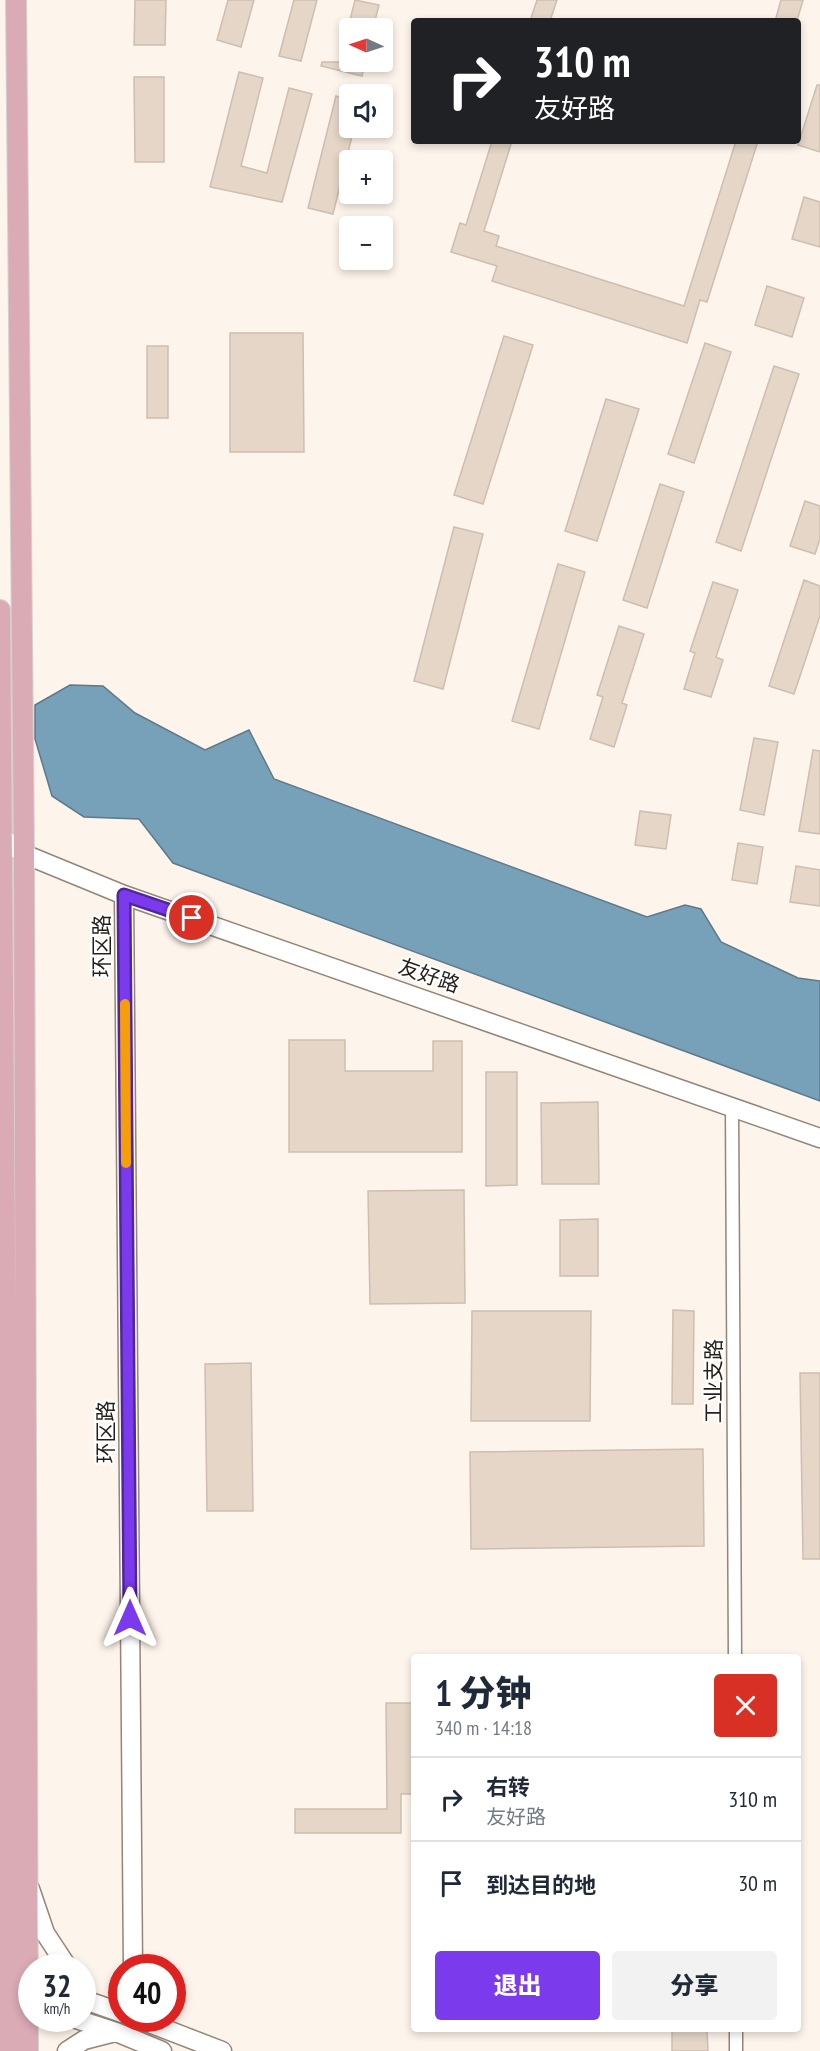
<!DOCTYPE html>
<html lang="zh">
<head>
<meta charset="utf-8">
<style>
  body { margin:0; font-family:"PT Sans Narrow","Noto Sans SC",sans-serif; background:#f2f2f3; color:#1f2937; height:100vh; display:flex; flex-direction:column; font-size:22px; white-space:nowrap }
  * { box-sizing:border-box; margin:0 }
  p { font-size:20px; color:#747a83 }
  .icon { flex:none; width:33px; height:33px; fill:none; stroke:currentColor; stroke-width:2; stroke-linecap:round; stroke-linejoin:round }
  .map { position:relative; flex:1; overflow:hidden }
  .sheet { position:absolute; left:411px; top:1654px; width:390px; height:378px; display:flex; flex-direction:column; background:#fff; border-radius:6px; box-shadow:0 3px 9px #0003 }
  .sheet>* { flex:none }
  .guide { position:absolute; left:411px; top:18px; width:390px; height:126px; border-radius:6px; box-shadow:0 3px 9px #0003; background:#202124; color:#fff; overflow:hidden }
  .needle { width:39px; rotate:273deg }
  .fabs { position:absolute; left:339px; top:18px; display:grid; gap:12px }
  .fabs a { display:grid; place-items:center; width:54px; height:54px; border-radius:6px; background:#fff; box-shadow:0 3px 9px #0003; font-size:30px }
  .speed { position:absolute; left:18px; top:1954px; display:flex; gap:12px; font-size:30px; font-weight:700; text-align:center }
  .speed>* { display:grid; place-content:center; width:78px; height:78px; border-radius:50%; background:#fff; box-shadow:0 3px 9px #0003; line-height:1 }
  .speed small { font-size:15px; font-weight:400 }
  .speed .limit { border:9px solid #d22; background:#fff; color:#111 }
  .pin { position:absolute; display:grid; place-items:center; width:51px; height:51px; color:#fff; margin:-26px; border:3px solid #fff; border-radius:50%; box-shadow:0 2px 6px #0007 }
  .me { position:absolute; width:66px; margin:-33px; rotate:0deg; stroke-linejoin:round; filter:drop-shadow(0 0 4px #0008) }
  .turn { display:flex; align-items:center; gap:21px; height:126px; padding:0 24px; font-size:27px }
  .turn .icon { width:78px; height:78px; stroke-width:2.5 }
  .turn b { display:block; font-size:42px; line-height:51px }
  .round { display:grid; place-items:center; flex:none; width:63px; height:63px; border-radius:6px; background:#f2f2f3 }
  .head { display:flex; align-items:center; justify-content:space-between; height:102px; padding:0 24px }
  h1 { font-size:36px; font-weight:800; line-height:45px }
  .action { display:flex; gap:12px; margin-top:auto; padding:12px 24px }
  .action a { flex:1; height:69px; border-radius:6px; background:#7c3aed; color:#fff; font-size:24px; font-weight:800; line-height:69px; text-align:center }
  .action a+a { background:#f2f2f3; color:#1f2937 }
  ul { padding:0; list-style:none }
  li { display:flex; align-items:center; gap:18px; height:84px; padding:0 24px; border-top:2px solid #e0e1e3 }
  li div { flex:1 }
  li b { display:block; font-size:22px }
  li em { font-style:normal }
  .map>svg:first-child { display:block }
  .water { fill:#77a0b9; stroke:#5e7989; stroke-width:1.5 }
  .building { fill:#e5d6c7; stroke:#cdbeb0; stroke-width:1.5 }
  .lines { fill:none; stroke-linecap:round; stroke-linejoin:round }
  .street-casing { stroke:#938577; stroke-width:15 }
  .secondary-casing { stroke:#938577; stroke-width:21 }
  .primary-casing { stroke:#d3d2d1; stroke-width:22 }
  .street { stroke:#fff; stroke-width:12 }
  .secondary { stroke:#fff; stroke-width:18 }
  .primary { stroke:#daaab5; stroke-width:20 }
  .route-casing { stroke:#51269a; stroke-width:15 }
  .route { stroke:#7c3aed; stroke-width:10 }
  .slow { stroke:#f59e0b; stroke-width:10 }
  .labels { text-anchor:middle; stroke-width:4.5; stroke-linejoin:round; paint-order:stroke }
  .street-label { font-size:21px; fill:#251f1a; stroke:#fff }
</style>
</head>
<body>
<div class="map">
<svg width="820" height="2051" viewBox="0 0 820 2051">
  <rect width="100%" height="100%" fill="#fdf4eb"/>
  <path class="water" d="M70,685L103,686L135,713L205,750L249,730L274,779L647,917L685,905L701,909L721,942L798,978L820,981V1101L173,863L139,819L84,817L52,796L35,739V705Z"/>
  <path class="building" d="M135,0H166L165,45H134Z
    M228,0H254L241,47L217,40Z
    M294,0H317L301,61L279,56Z
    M355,0L379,5L373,28H348Z
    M537,0H557L550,21H530Z
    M781,0H803L797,21H775Z
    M322,62H365L362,76L321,66Z
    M239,72L263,78L241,166L267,173L289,88L312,94L282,202L210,187Z
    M134,77H164V162H135Z
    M817,85H820V152L798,145Z
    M336,96L350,100V128H354L333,214L308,208Z
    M492,141H512L484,231L499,236L496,246L684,306L736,141H758L707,302L700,300L687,343L492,281L497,266L451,252L460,223L466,225Z
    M804,197L820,202V247L792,239Z
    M767,286L804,298L792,337L755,325Z
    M230,333H303L304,452H230Z
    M504,336L533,345L483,504L454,495Z
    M705,343L731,352L694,463L668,454Z
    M147,346H168V418H147Z
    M774,366L799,374L741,551L716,542Z
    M606,399L639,409L597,541L565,531Z
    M660,484L684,492L647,608L623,600Z
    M805,501L820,506V539L815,554L790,546Z
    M454,527L483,534L443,689L414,681Z
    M558,564L585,572L539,729L512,721Z
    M804,580L820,586V616L794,694L769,686Z
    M713,582L738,590L716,657L723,660L711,697L684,689L695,653L690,651Z
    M619,626L644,634L622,703L627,705L614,747L590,739L603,697L597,695Z
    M754,738L778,742L764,815L740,810Z
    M813,750L820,751V834L799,831Z
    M640,811L671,815L666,849L635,845Z
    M738,843L763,847L757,884L732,880Z
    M796,866L820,870V906L790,902Z
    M289,1040H345V1071H433V1041H462V1152H289Z
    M486,1072H517V1185L486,1186Z
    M598,1102L599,1184H542L541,1103Z
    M464,1190L465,1303L370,1304L368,1191Z
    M598,1219V1276H560V1220Z
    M673,1310L694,1311L693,1404H672Z
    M472,1311H591L590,1421H471Z
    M251,1363L253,1511H207L205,1364Z
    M800,1373H820V1559H803Z
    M703,1449L704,1546L471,1549L470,1452Z
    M386,1703H414V1794H401V1833H295V1809H387Z
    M672,2030H707L708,2051H672Z"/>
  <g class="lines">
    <defs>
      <path id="street" d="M732,1105L735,1658
        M736,2030V2051"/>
      <path id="secondary" d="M0,836L24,854L124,895L820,1138
        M124,895L133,1968
        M30,1889L45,1933L68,1968
        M82,1999L122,2013
        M76,2019L116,2032L162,2051
        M139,2019L222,2051
        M67,2051L84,2040L115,2032"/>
      <path id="primary" d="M16,0L24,854L28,2051
        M0,610L10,1885L9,2051"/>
    </defs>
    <use href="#street" class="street-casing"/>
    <use href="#secondary" class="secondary-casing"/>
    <use href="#primary" class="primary-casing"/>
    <use href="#street" class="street"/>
    <use href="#secondary" class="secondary"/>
    <use href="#primary" class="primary"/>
  </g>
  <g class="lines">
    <defs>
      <path id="route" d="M130,1618L124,895L192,918"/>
    </defs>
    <use href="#route" class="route-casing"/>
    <use href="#route" class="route"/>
    <path class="slow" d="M125,1004L126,1163"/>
  </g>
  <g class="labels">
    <g class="street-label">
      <text transform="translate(102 946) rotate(-90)" y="7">环区路</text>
      <text transform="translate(429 976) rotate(19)" y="7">友好路</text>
      <text transform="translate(714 1381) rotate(-90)" y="7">工业支路</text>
      <text transform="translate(106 1432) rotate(-90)" y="7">环区路</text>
    </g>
  </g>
</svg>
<div class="fabs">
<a><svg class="needle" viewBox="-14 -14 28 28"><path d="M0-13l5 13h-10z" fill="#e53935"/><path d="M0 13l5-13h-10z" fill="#747a83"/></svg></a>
<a><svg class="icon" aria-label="sound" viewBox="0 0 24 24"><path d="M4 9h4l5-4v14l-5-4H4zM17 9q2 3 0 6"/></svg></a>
<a>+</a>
<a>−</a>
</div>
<div class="speed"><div>32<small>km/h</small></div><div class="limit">40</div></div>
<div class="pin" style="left:192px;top:918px;background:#d93025"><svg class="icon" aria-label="arrive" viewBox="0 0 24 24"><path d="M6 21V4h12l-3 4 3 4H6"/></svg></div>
<svg class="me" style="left:130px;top:1618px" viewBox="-20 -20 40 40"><path d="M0-17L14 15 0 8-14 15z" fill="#7c3aed" stroke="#fff" stroke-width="4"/></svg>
<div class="guide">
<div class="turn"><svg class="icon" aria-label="right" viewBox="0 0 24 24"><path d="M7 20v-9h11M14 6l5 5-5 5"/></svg><div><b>310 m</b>友好路</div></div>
</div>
<section class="sheet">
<div class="head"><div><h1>1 分钟</h1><p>340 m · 14:18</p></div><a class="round" style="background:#d93025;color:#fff"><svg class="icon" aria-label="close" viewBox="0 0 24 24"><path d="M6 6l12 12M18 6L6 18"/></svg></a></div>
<ul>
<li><svg class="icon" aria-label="right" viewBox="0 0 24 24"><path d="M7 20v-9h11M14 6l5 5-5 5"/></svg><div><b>右转</b><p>友好路</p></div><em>310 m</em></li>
<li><svg class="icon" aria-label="arrive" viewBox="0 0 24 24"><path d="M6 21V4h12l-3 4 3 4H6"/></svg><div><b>到达目的地</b></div><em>30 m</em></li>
</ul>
<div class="action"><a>退出</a><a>分享</a></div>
</section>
</div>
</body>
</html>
